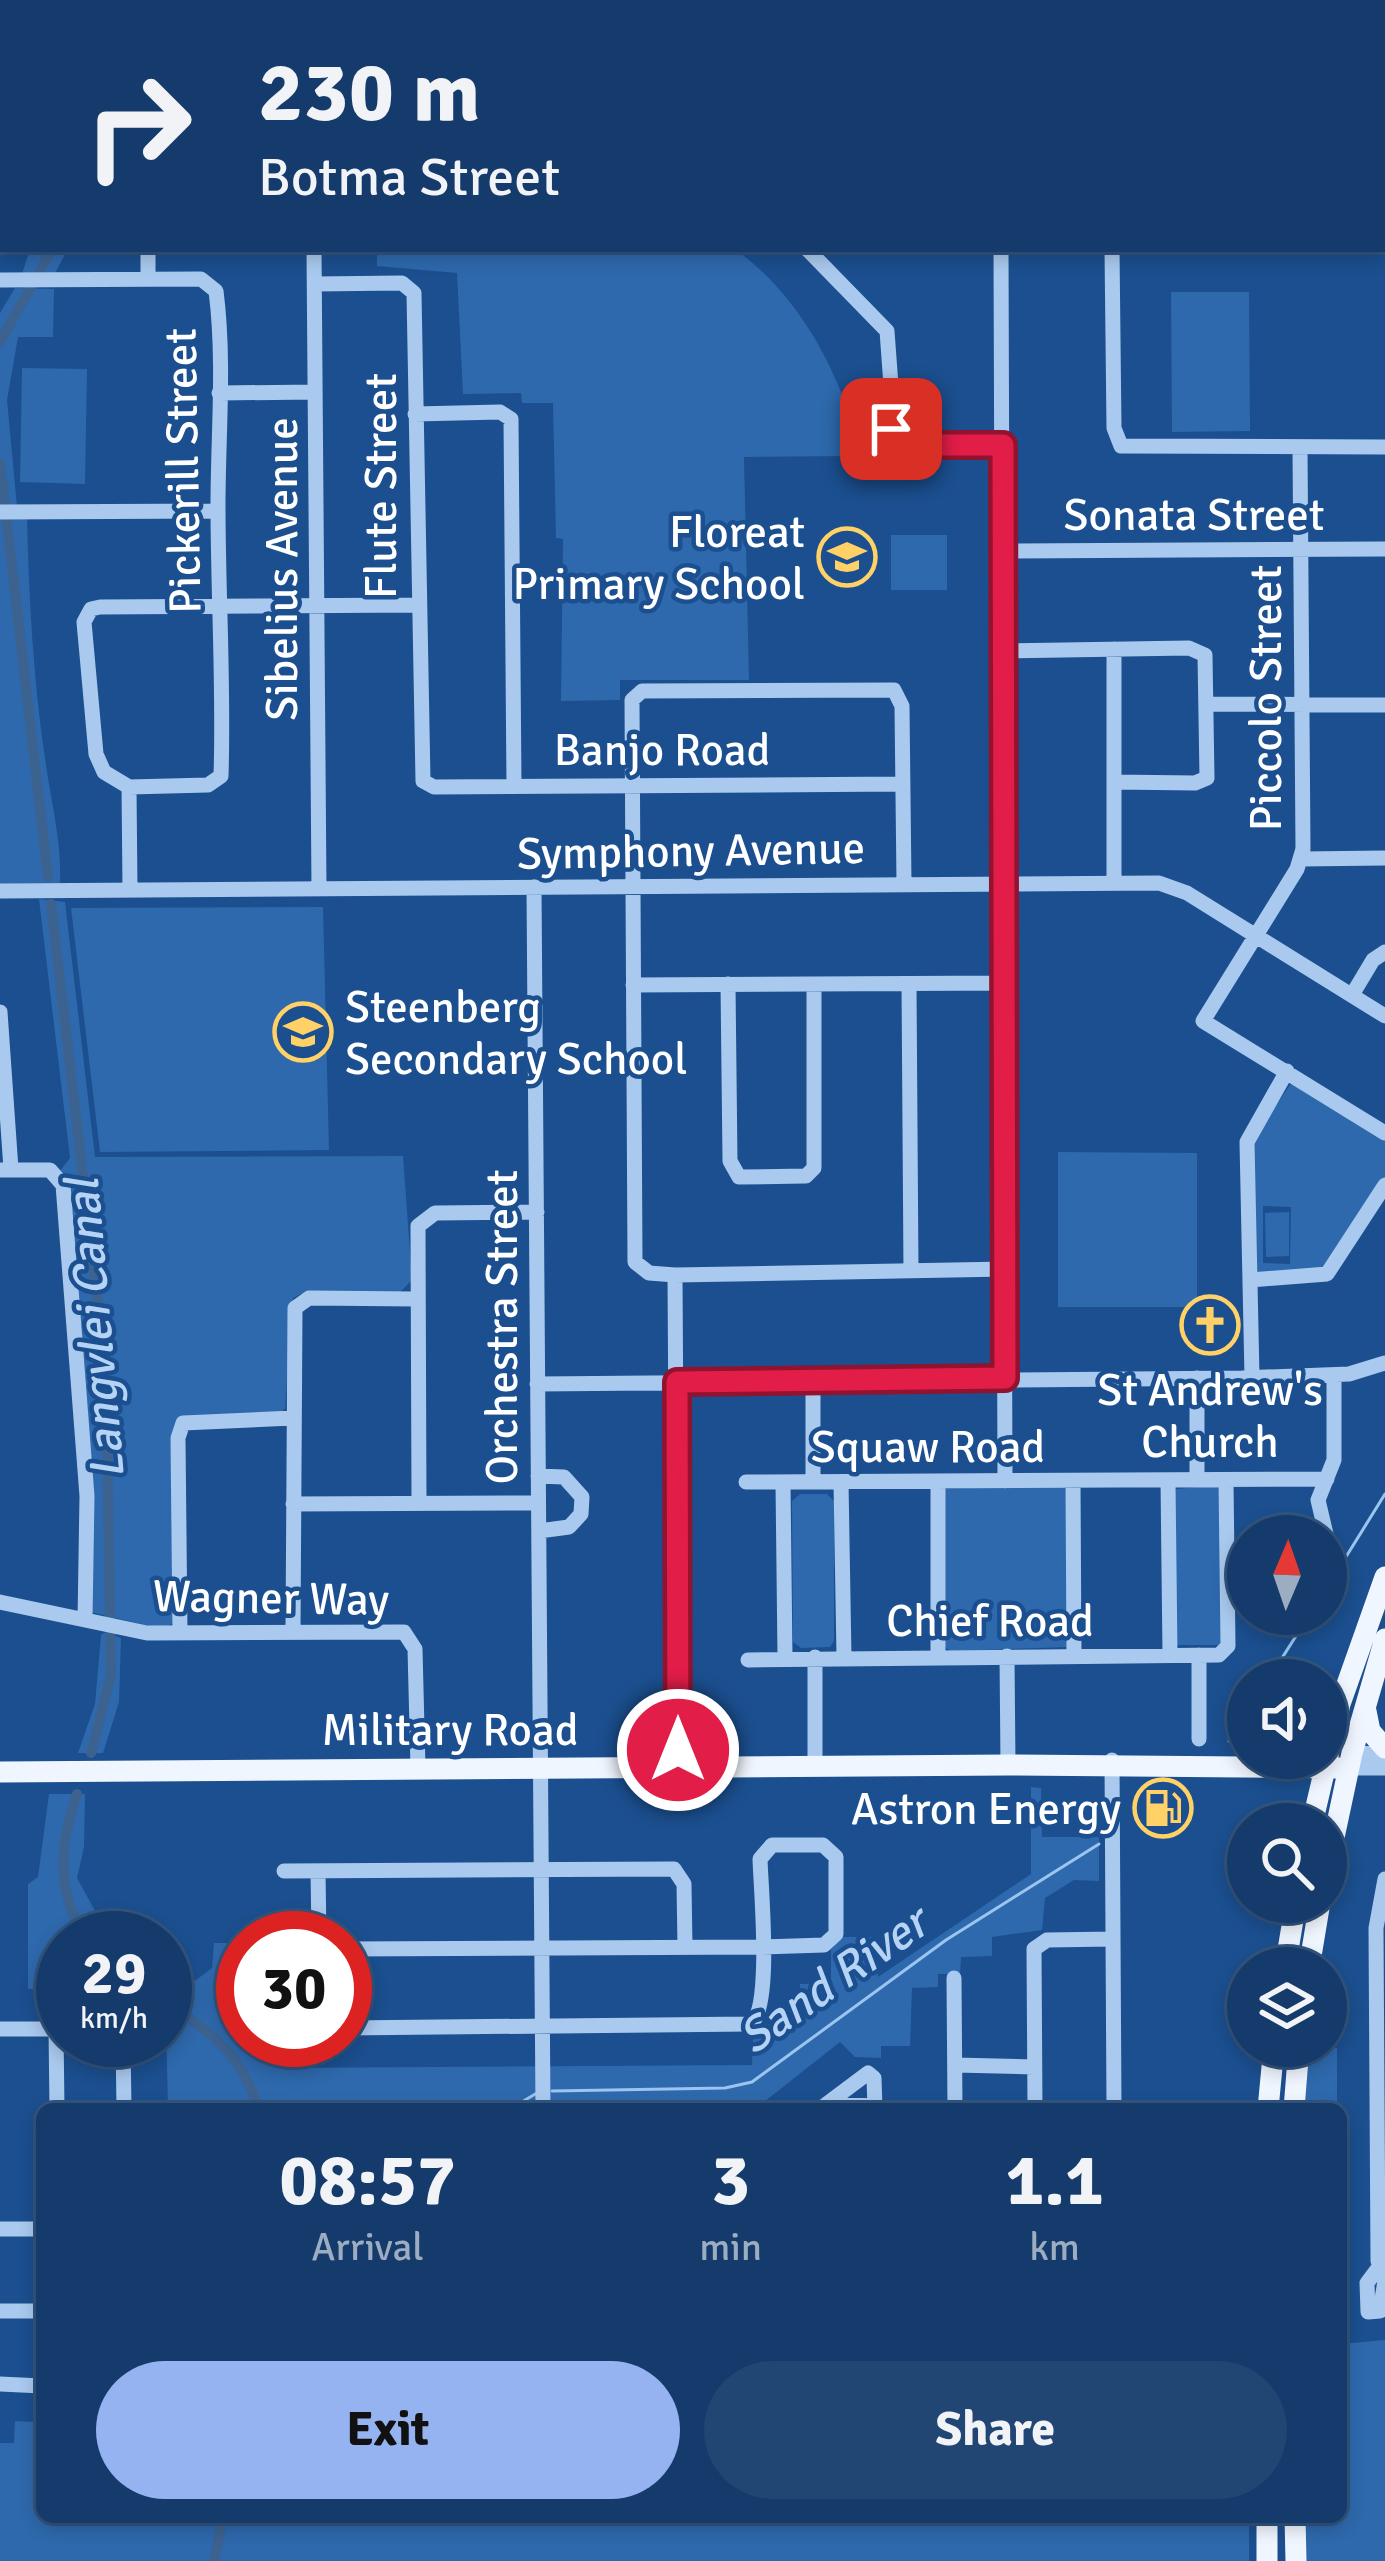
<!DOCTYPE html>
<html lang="en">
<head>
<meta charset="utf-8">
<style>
  body { margin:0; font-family:Signika,sans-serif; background:#214673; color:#f1f3f6; height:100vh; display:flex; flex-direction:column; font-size:45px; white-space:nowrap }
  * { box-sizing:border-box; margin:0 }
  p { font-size:39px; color:#9dadc1 }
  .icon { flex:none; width:66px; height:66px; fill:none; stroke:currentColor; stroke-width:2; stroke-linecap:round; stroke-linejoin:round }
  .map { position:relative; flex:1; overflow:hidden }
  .details { position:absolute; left:36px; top:2103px; width:1311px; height:420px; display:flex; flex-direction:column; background:#143b6b; border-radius:18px; box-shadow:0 6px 18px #0003,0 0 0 3px #33557e }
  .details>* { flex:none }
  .hud { position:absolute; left:0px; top:0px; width:1386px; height:252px; box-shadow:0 6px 18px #0003,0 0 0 3px #33557e; background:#143b6b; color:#f1f3f6; overflow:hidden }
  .needle { width:78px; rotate:2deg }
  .tools { position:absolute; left:1227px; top:1515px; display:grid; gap:24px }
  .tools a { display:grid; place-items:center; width:120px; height:120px; border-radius:50%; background:#143b6b; box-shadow:0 6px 18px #0003,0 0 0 3px #33557e; font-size:60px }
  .speed { position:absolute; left:36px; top:1911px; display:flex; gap:24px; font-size:60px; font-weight:700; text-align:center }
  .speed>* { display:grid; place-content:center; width:156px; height:156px; border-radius:50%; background:#143b6b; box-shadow:0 6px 18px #0003,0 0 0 3px #33557e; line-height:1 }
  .speed small { font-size:30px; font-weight:400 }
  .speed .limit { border:18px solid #d22; background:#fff; color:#111 }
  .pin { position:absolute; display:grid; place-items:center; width:102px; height:102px; color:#fff; margin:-51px; border-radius:24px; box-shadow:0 6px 18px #0006 }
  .me { position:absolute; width:132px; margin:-66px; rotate:0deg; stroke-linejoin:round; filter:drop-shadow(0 0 9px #0008) }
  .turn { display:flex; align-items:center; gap:42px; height:252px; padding:0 60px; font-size:54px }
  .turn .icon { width:156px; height:156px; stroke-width:2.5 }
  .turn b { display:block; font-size:84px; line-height:102px }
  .eta { display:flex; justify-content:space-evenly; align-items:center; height:204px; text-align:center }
  .eta b { font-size:72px; font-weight:800; line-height:84px }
  .action { display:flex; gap:24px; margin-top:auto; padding:24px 60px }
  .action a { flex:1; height:138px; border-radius:72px; background:#95b2f1; color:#111; font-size:48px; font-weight:800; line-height:138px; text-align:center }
  .action a+a { background:#214673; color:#f1f3f6 }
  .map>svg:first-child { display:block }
  .green { fill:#2e69ad; fill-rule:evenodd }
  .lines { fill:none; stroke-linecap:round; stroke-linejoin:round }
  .stream { stroke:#9cc4f0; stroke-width:3 }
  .canal { stroke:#3c6290; stroke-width:10 }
  .minor { stroke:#a9c9ee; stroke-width:15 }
  .major { stroke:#f0f6ff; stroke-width:21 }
  .route-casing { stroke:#92132f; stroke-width:30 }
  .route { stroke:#e11d48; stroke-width:21 }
  .labels { text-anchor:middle; stroke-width:9; stroke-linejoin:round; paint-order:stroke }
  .street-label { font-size:45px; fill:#fff; stroke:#1b4f8f }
  .poi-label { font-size:45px; fill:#fff; stroke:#1b4f8f; text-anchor:end }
  .water-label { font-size:48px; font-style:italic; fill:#b5d3f5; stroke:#1b4f8f }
</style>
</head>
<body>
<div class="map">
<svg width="1385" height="2561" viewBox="0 0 1385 2561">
  <rect width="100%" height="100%" fill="#1b4f8f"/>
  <path class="green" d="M30,249H68L55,273L22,274Z
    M377,249H735C784,285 818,335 841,392C849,412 846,435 854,456L744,457L749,680H620V700L561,701L563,539L556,538L553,403H522L521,393L463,394L457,273L377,266Z
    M15,288L54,289L53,337H18L7,400L17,507H0V313Z
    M1171,292H1249L1250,431L1172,432Z
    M22,368L87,369L85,484L20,482Z
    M27,516C29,610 35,709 52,801C57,830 61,853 60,883L0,884V517Z
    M891,535H947V590H891Z
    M39,899L65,902L95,1157L403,1156L412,1280L400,1292L303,1293L293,1298L285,1409L277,1414L191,1415L180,1420L173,1623L163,1629L90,1612L59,1172L70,1158Z
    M323,907L329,1150L100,1152L71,908Z
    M1292,1082L1385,1139V1178L1323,1271L1256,1274L1253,1139ZM1263,1206L1291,1207L1290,1264L1263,1263Z
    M1058,1152L1197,1153V1307H1058Z
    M1289,1212V1256L1266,1257L1265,1213Z
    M1059,1485L1066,1489L1068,1647L950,1651L945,1647L944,1489Z
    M1214,1486L1220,1489L1221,1645H1176L1175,1489Z
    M800,1494H827L834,1501V1641L830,1647L801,1648L793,1642L792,1501Z
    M106,1632L121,1638L119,1702L103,1753H78L95,1704L101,1635Z
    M1031,1787L1041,1788L1042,1837H1099V1881L1074,1880L1045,1898L1042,1930L992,1937V1956L961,1957L960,1974H938V1987L912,1988L910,2046H881V2058L855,2057L840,2042L755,2109H168L165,1977L196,1980L212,1968L214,1943H243V2040H279L280,2068L752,2065L753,2034L768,2024H799L800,1984H831V1949L842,1937H877L878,1977L1031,1874Z
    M49,1794H85L84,1847L77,1878L110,1938H63V1989H28V1884L38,1877Z
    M1324,2046L1337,2048V2109H1302L1304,2063Z
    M1385,2340V2561H1303L1302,2517H1341V2344Z
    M15,2421L35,2422V2441H42V2517H1249V2561H0V2443H14Z"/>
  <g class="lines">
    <path class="stream" d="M1326,1589L1385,1494
      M1268,1680L1310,1614
      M1229,1741L1248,1712
      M552,2091L725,2088L752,2082L946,1940L1099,1844
      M510,2109L537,2093"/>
    <path class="canal" d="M0,342L52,249
      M0,463L48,877
      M51,904L106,1372L111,1675L91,1753
      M77,1794C59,1847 56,1888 85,1938
      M165,2003C211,2030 242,2056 259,2109
      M214,2561L223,2517"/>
    <path class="minor" d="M312,0V3
      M711,0V3
      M1336,0L1341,3
      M4,3V0
      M999,3V0
      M1113,3L1114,0
      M1383,29L1385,31
      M0,113H3
      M1383,120L1385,117
      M0,160L3,157
      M314,249L319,889
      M807,249L887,331L895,440L906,445H1003
      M1001,249L1005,1481
      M1112,249L1114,428L1121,446L1385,447
      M148,279V249
      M0,280L201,279L216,291C225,361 218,435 218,505C218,596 224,686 221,776L208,785L129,787L104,772L96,754L84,622L91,609L100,607C205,606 311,606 416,605
      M315,284L402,283L414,293L423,781L434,787L903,784
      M219,393L315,392
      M415,414L500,412L511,419L514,786
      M1300,448L1303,849L1297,869L1203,1021L1385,1133
      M0,512L218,511
      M1004,551L1385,549
      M1114,649V881
      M1003,651L1189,648L1205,655L1207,778L1195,783L1114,782
      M1209,704L1385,705
      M129,787L130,890
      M1301,859L1385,858
      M904,883L902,706L894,690L642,691L632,700L635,1262L649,1273L675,1275L1007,1269
      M534,887L543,2109
      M0,891L1159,883L1187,893L1385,1016
      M728,984L730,1161L739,1177L806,1176L814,1168V984
      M909,984L911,1271
      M633,985L1006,983
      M1352,995L1373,960L1385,952
      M0,1012L11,1169
      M0,1170H50L63,1185L87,1496L85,1620
      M675,1275L678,1767
      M1250,1280L1327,1274L1385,1185
      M1252,1377L1247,1142L1287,1071
      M1197,1378V1480
      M537,1384L1242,1378L1349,1374L1385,1363
      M538,1476L564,1477L582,1497L581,1514L569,1527L539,1531
      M1073,1481L1074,1656
      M1168,1481L1170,1655
      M746,1482L1327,1479
      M813,1482V1382
      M841,1482L844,1657
      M783,1483L785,1657
      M938,1483V1657
      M419,1503L418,1226L435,1213L537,1212
      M293,1504L538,1503
      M1326,1534L1318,1500L1334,1460V1375
      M0,1602L147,1633L404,1632L415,1649L418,1768
      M293,1632L295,1308L309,1298L416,1299
      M180,1633L178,1438L183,1423L293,1418
      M1007,1656L1008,1765
      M815,1657V1766
      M748,1660L1219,1655L1228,1646L1226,1480
      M1199,1739V1655
      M1352,1753L1385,1754
      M1112,1760L1114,2109
      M1349,1768H1385
      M284,1871L674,1869L684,1884L685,1947
      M318,1871L319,1938
      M1385,1879L1376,1928L1378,2261L1385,2276
      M345,1949L762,1947L824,1945L836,1934V1857L823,1845H772L760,1859C761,1891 772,2007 751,2024L345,2028
      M954,1978L955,2109
      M0,2029H63
      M56,2029L57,2109
      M123,2040L124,2109
      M955,2065L1034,2067
      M828,2104L875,2106
      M820,2109L868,2073L874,2078L875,2109
      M1035,2109L1034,1949L1047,1940L1113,1939
      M0,2229H42
      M1379,2267L1367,2283L1368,2312L1380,2311L1385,2281
      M0,2311H42
      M0,2384L42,2386"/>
    <path class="major" d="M1366,1711L1370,1731L1385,1748
      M0,1772L1008,1765L1349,1768
      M1312,1824L1340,1704L1385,1577
      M1326,1875L1352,1753L1385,1639
      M1285,1968L1296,1902
      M1309,1968L1320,1902
      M1268,2109L1274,2046
      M1294,2109L1299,2046
      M1267,2517V2561
      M1295,2517L1296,2561"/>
  </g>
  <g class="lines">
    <defs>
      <path id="route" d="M678,1750L677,1382L1005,1378L1003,445H906L895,440L891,429"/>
    </defs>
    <use href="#route" class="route-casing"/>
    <use href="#route" class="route"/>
  </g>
  <defs>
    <symbol id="school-ring" viewBox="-11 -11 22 22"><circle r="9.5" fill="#1b4f8f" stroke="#ffd166" stroke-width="1.5"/><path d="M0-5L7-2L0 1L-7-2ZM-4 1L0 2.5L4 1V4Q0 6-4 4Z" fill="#ffd166"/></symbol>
    <symbol id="church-ring" viewBox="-11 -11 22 22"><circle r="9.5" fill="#1b4f8f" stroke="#ffd166" stroke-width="1.5"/><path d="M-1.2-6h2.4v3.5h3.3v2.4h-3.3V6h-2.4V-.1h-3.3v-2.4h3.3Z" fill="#ffd166"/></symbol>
    <symbol id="fuel-ring" viewBox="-11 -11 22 22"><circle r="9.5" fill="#1b4f8f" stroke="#ffd166" stroke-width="1.5"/><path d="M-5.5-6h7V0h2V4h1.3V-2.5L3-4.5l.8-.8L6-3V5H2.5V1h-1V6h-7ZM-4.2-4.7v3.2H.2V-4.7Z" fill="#ffd166"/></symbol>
  </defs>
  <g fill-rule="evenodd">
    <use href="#school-ring" x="814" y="524" width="66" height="66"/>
    <use href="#school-ring" x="270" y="999" width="66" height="66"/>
    <use href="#church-ring" x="1177" y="1292" width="66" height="66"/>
    <use href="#fuel-ring" x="1130" y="1775" width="66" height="66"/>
  </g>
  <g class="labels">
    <g class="street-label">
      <text transform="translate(182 471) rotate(-91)" y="16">Pickerill Street</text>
      <text transform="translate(380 486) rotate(-90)" y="16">Flute Street</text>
      <text x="1194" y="530">Sonata Street</text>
      <text transform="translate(281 569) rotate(-90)" y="16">Sibelius Avenue</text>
      <text transform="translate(1265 698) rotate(-90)" y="16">Piccolo Street</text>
      <text x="662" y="765">Banjo Road</text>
      <text transform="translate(691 850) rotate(-1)" y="16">Symphony Avenue</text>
      <text transform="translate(501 1327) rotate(-90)" y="16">Orchestra Street</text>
      <text x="928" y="1462">Squaw Road</text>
      <text transform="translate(271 1597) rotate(1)" y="16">Wagner Way</text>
      <text x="990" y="1636">Chief Road</text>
      <text x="450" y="1745">Military Road</text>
    </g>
    <g class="poi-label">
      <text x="805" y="547">Floreat<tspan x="805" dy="52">Primary School</tspan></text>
      <text x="345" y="1022" text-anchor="start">Steenberg<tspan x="345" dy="52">Secondary School</tspan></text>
      <text x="1210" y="1405" text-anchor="middle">St Andrew's<tspan x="1210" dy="52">Church</tspan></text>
      <text x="1121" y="1824">Astron Energy</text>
    </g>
    <g class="water-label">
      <text transform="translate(94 1329) rotate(-95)" y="17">Langvlei Canal</text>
      <text transform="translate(832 1979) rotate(-35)" y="17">Sand River</text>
    </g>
  </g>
</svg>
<div class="tools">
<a><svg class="needle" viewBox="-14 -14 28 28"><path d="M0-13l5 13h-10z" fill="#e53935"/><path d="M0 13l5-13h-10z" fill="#9dadc1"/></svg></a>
<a><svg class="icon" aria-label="sound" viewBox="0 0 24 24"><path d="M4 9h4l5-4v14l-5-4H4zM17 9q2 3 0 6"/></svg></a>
<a><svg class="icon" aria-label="search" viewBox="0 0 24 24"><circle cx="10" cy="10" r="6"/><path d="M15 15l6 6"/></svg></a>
<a><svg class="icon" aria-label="layers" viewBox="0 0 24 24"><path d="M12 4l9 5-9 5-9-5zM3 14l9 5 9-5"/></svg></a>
</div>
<div class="speed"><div>29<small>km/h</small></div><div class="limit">30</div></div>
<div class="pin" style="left:891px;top:429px;background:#d93025"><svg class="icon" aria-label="arrive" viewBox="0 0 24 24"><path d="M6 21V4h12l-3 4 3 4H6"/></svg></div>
<svg class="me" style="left:678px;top:1750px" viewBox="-20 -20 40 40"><circle r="17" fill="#e11d48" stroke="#fff" stroke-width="3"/><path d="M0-11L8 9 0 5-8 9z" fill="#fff"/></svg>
<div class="hud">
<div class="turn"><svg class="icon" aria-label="right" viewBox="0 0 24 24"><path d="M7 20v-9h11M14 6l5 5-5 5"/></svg><div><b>230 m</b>Botma Street</div></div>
</div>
<section class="details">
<div class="eta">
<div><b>08:57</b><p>Arrival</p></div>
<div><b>3</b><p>min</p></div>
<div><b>1.1</b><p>km</p></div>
</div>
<div class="action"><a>Exit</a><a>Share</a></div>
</section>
</div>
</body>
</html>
